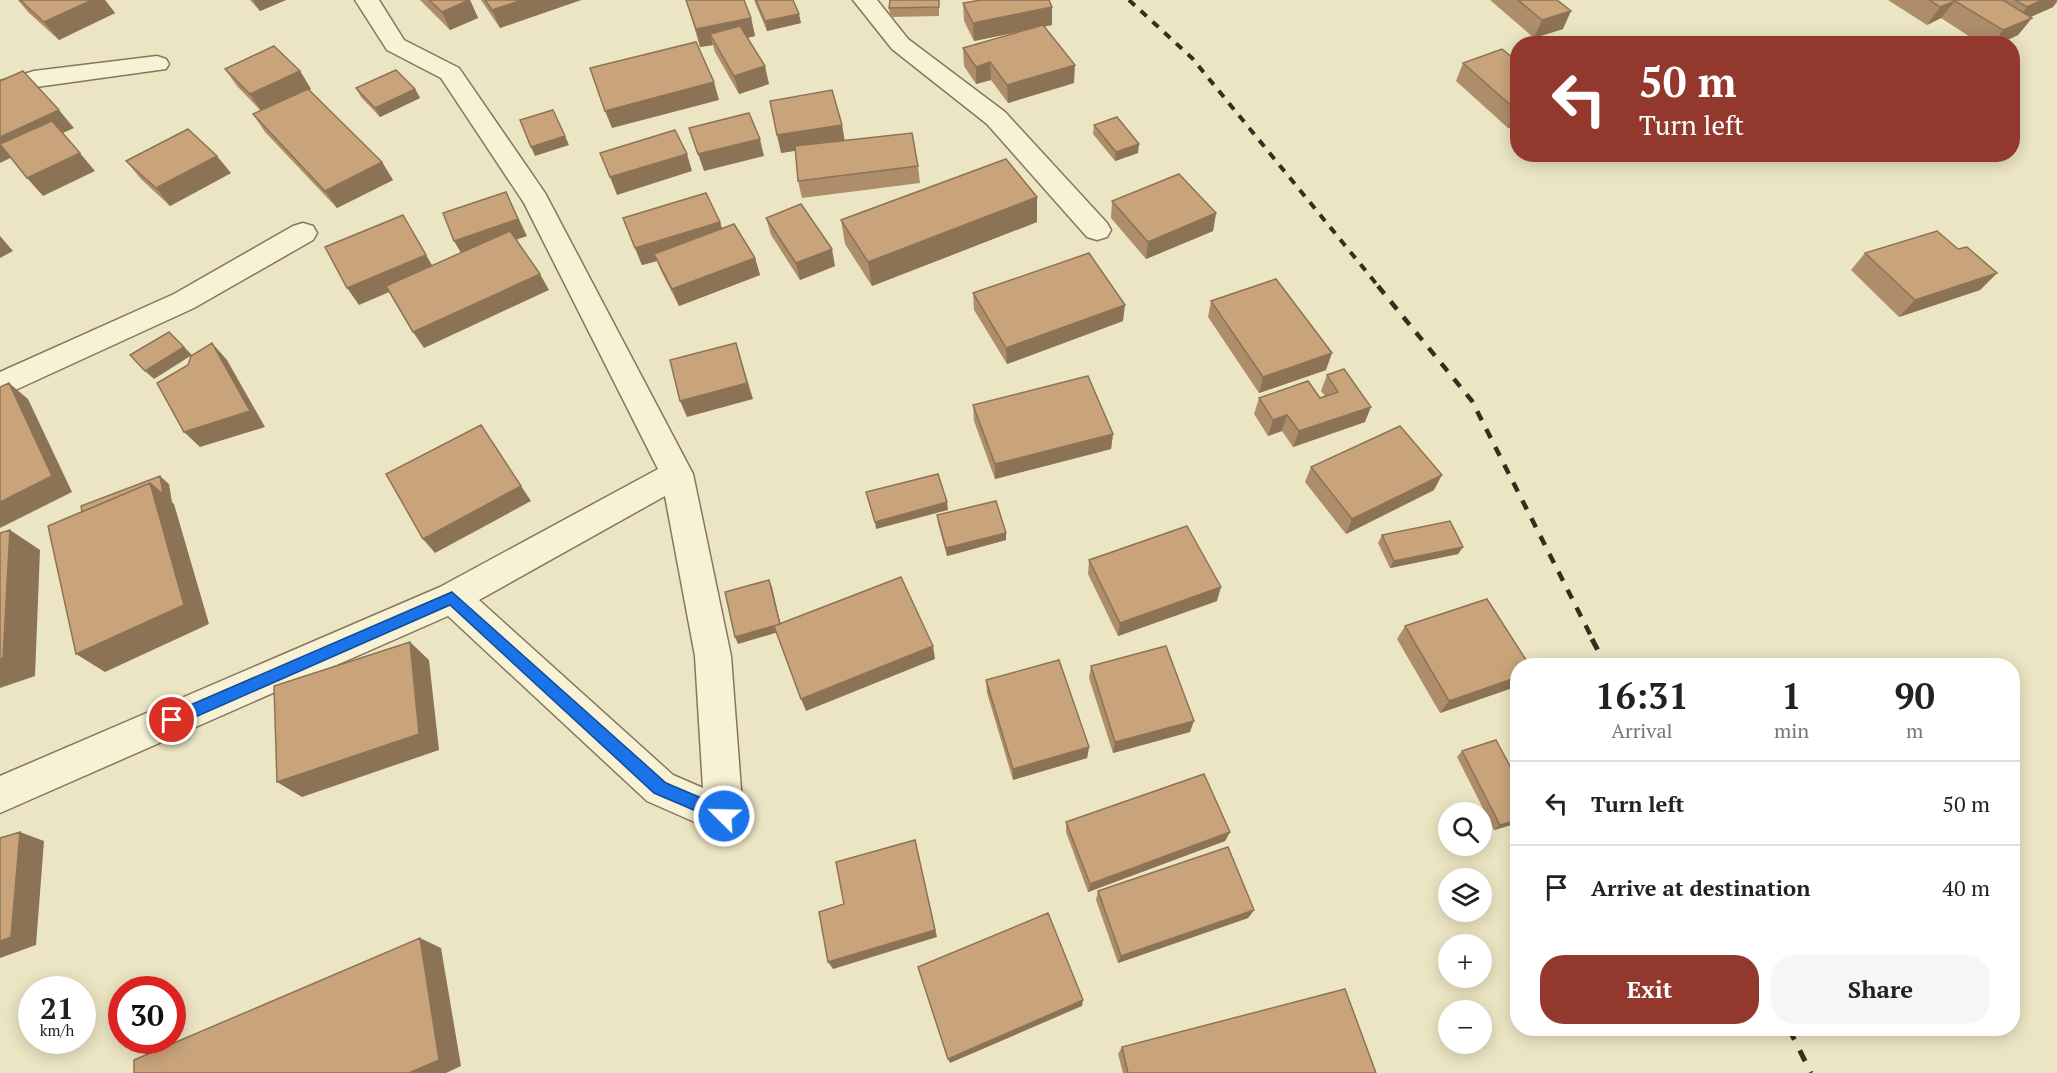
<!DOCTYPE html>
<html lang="en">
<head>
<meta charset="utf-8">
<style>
  body { margin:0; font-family:"PT Serif",serif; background:#f6f6f6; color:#222; height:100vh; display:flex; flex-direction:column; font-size:22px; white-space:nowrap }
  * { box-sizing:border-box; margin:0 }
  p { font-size:20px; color:#767676 }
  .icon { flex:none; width:33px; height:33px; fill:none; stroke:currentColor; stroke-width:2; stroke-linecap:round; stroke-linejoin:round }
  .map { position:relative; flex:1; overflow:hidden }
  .side { position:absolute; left:1510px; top:658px; width:510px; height:378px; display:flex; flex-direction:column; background:#fff; border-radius:24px; box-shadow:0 3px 15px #0003 }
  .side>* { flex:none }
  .guide { position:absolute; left:1510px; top:36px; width:510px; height:126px; border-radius:24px; box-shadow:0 3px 15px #0003; background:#92382d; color:#fff; overflow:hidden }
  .buttons { position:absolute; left:1438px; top:802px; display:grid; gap:12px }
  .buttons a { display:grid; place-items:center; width:54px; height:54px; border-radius:50%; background:#fff; box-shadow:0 3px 15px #0003; font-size:30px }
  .speed { position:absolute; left:18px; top:976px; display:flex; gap:12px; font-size:30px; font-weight:700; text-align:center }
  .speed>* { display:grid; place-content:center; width:78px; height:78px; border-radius:50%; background:#fff; box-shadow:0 3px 15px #0003; line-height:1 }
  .speed small { font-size:15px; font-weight:400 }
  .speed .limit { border:9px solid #d22; background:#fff; color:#111 }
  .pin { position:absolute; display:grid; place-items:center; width:51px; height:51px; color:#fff; margin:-26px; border:3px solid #fff; border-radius:50%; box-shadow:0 2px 6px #0007 }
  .me { position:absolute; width:66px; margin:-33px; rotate:293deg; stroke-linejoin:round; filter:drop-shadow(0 0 4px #0008) }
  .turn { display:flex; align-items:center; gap:21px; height:126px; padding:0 30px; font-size:27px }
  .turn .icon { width:78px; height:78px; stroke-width:2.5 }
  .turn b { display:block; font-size:42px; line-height:51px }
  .eta { display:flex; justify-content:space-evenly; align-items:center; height:102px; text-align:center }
  .eta b { font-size:36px; font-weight:600; line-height:42px }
  .action { display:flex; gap:12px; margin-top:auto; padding:12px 30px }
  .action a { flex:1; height:69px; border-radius:24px; background:#92382d; color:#fff; font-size:24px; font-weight:600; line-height:69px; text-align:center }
  .action a+a { background:#f6f6f6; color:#222 }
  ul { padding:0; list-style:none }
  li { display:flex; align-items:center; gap:18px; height:84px; padding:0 30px; border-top:2px solid #e0e0e0 }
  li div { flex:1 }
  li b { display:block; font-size:22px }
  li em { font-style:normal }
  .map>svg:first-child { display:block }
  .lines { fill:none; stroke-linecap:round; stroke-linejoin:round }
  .street-casing { stroke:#86765b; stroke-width:3 }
  .street { fill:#f7f1d6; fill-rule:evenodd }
  .rail-far2 { stroke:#362d1e; stroke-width:4; stroke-dasharray:8 8; stroke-linecap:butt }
  .rail-far1 { stroke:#362d1e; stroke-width:4.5; stroke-dasharray:10 10; stroke-linecap:butt }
  .rail { stroke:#362d1e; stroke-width:5; stroke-dasharray:12 12; stroke-linecap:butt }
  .wall { fill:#ad8d6a }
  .shaded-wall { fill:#8d7356 }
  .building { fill:#c9a47b; stroke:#8d7356; stroke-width:1.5 }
  .route { fill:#1a73e8; stroke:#114b97; stroke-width:1.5 }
</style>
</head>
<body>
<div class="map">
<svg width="2057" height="1073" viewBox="0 0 2057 1073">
  <rect width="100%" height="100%" fill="#ece5c3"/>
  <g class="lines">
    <defs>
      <path id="street" d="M355,0H379L404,40L459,68L545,193L693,474L731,656L743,816L737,829L724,835L647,801L448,616L0,813V776L440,587L658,469L524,203L441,78L387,50ZM665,496L695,656L703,788L673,775L479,600Z
        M853,0H877L908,39L1005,112L1107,223L1111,230L1107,237L1097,240L1087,237L987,124L892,49Z
        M157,56L166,59L169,64L166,69L36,87L0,97V81L34,71Z
        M303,223L313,226L317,233L313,240L194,308L0,397V372L174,294L293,226Z"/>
    </defs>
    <use href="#street" class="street-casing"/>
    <use href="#street" class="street"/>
    <path class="rail-far2" d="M1129,0L1192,58L1379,287"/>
    <path class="rail-far1" d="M1378,286L1472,401L1593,640"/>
    <path class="rail" d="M1592,639L1606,666
      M1789,1029L1811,1073"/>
  </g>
  <path class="wall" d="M18,0H105L115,13L59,40L28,12Z
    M250,0H286L260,11Z
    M420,0H470L478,18L450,30Z
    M481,0H581L500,28Z
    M686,0L751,18L755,36L748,38L769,84L739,94L715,52L713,45L700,47Z
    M754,0H793L801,23L767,31Z
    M939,0V16L890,17L889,8Z
    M1490,0H1557L1563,29L1534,38Z
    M1888,0H2057L2053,7L2031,17L2032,18L2018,35L1999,44H1981L1941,18L1927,25Z
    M963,3L1052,7V25L1045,26L1074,83L1008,103L991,80L976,84L964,66L963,48L1021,31L974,41L964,21Z
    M1518,62V125L1508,128L1456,81L1463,63Z
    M225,69L300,71L311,89L309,90L382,162L393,180L337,208L265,132L253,114L261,111L237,86Z
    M356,88L415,89L420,98L380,117L361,97Z
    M842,125L844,141L918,166L920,183L802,198L798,181L795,151L781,153Z
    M1094,125L1138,153L1115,161L1093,134Z
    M126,161L231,173L170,206L141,179Z
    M1112,201L1216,213L1213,231L1146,259L1111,218Z
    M623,218L720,222L722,229L755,258L760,275L679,306L661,271L657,261L642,265Z
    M766,218L835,266L800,280L771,235Z
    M841,220L1037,222L872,286L845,244Z
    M1958,249L1997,273L1980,290L1899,317L1851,270L1865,253Z
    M973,293L1123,321L1007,364L974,310Z
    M1211,301L1326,370L1259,393L1208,317Z
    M1327,375L1365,422L1293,447L1282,431L1268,436L1254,414L1259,398H1320L1325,396L1321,391Z
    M973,405L1113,434L1111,449L995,479L974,421Z
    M1311,467L1434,490L1346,534L1305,482Z
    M937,515L1006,540L947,556L938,523Z
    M1382,535L1463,547L1458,554L1390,568L1378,543Z
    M1089,560L1217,601L1118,636L1088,574Z
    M1405,626L1518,666V686L1440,713L1397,639Z
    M1091,666L1190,732L1113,753L1089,678Z
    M986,680L1089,747L1087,758L1013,780L987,693Z
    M1462,751L1518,781V823L1494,830L1457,757Z
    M1066,822L1230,832L1225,841L1088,892L1066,832Z
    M1098,891L1254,910L1248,918L1118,963L1096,900Z
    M1122,1047L1376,1073H1123L1118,1054Z"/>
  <path class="shaded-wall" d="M92,0H105L115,13L59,40L44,22Z
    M253,0H286L260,11Z
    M470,0L478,18L450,30L442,12Z
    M522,0H581L500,28L492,10Z
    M2042,0H2057V2L2053,7L2012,25L2027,7Z
    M1955,1L1941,18L1927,25L1940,7Z
    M1052,7V25L974,41L973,23Z
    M1571,11L1563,29L1534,38L1542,20Z
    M799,14L801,23L767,31L765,21Z
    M751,18L755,36L716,44L710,34L713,45L700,47L696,29Z
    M2032,18L2018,35L1999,44H1993L2003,30Z
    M990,62L991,80L976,84V67Z
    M1075,65L1074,83L1008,103L1007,85Z
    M765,66L769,84L739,94L734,76Z
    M300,71L311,89L262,112L250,94Z
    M714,82L719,100L612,128L605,111Z
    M415,89L420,98L380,117L375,108Z
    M59,110L74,128L63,133L95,171L43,196L27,178L63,133L0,163V137Z
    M1516,110H1518V125L1508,128Z
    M842,125L845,142L781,153L777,135Z
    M565,136L569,145L535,156L531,147Z
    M760,139L764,156L704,171L698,154Z
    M1139,144L1138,153L1115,161L1116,152Z
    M687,154L692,171L617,195L610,177Z
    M217,156L231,173L170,206L156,188Z
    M382,162L393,180L337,208L325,191Z
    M506,192L527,236L464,258L454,241Z
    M1037,197V222L872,286L868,262Z
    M1216,213L1213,231L1146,259L1148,242Z
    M403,215L436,272L359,305L347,288Z
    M720,222L725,239L654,254L657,261L642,265L635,248Z
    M0,236L13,251L0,258Z
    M832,249L835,266L800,280L796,263Z
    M755,258L760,275L679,306L672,289Z
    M1997,273L1980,290L1899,317L1915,300Z
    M540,274L549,290L424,348L413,332Z
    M1125,305L1123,321L1007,364L1006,348Z
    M212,343L227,360L265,427L200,447L184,432Z
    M736,343L753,399L687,417L680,401Z
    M184,347L192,355L154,379L145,371Z
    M1332,353L1326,370L1259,393L1263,377Z
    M9,383L28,399L72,492L0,528V502Z
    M1371,407L1365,422L1293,447L1299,431Z
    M1287,415L1282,431L1268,436L1273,420Z
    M481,425L531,501L435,553L423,539Z
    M1113,434L1111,449L995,479V464Z
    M1442,475L1434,490L1346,534L1352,519Z
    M160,476L169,484L172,502L174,504L209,624L105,672L76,654L150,483Z
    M947,502L948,510L876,529L875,522Z
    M10,530L40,550L35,676L0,688V659Z
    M1006,533V540L947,556L946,548Z
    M1463,547L1458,554L1390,568L1394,561Z
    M769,580L772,587L782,631L738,644L735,637Z
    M1221,587L1217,601L1118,636L1120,623Z
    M410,642L429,660L439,750L302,797L277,782Z
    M933,646L935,659L806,711L801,699Z
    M1518,677V686L1440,713L1449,701Z
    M1194,721L1190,732L1113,753L1115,742Z
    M1089,747L1087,758L1013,780V769Z
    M1518,820V823L1494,830L1500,825Z
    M20,832L44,841L36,945L0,958V941Z
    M1230,832L1225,841L1088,892L1090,884Z
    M915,840L937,937L833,969L828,962Z
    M1254,910L1248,918L1118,963L1121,956Z
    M420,938L441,948L461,1066L446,1073H409Z
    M1083,1000L1082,1006L950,1063L948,1059Z"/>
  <path class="building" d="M20,0H92L44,22Z
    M429,0H469L442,12Z
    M485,0H522L492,10Z
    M686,0H744L751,18L696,29Z
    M756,0H793L799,14L765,21Z
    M890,0H939V7L889,8Z
    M981,0H1049L1052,7L973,23L963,3Z
    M1518,0H1557L1571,11L1542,20Z
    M1929,0H2003L2032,18L2003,30L1955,1L1940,7Z
    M2015,0H2042L2027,7Z
    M1043,25L1075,65L1007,85L990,62L976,67L963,48Z
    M740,26L765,66L734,76L710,34Z
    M696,42L714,82L605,111L590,68Z
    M274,46L300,71L250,94L225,69Z
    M1502,49L1518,62V110H1516L1463,63Z
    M396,70L415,89L375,108L356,88Z
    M23,71L59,110L0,137V81Z
    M308,89L382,162L325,191L253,114Z
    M832,90L842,125L777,135L770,101Z
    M553,110L565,136L531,147L520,120Z
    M749,113L760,139L698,154L689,128Z
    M1117,117L1139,144L1116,152L1094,125Z
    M52,121L80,153L27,178L0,144Z
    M188,129L217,156L156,188L126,161Z
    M675,130L687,154L610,177L600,153Z
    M912,133L918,166L798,181L795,146Z
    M1006,159L1037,197L868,262L841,220Z
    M1179,174L1216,213L1148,242L1112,201Z
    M506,192L518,219L454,241L443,213Z
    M706,193L720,222L635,248L623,218Z
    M801,204L832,249L796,263L766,218Z
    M403,215L426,255L347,288L325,247Z
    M734,224L755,258L672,289L654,254Z
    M510,231L540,274L413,332L386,286Z
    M1937,231L1958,249L1967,247L1997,273L1915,300L1865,253Z
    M1089,253L1125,305L1006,348L973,293Z
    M1276,279L1332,353L1263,377L1211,301Z
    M169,332L184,347L145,371L130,355Z
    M212,343L250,411L184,432L157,383L188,365L191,356Z
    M736,343L747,383L680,401L670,360Z
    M1344,369L1371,407L1299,431L1287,415L1273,420L1259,398L1308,381L1320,398L1338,392L1327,375Z
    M1088,376L1113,434L995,464L973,405Z
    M9,383L52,476L0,502V387Z
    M481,425L521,486L423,539L386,474Z
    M1400,426L1442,475L1352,519L1311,467Z
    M938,474L947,502L875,522L866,492Z
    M160,476L163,494L150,483L82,512L81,506Z
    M150,483L184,605L76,654L48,526Z
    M996,501L1006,533L946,548L937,515Z
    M1450,521L1463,547L1394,561L1382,535Z
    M1187,526L1221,587L1120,623L1089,560Z
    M10,530L3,658L0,659V533Z
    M901,577L933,646L801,699L774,626Z
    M769,580L780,624L735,637L725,592Z
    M1487,599L1530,666H1518V677L1449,701L1405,626Z
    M410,642L419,734L277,782L274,686Z
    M1166,646L1194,721L1115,742L1091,666Z
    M1059,660L1089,747L1013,769L986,680Z
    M1496,740L1518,781V820L1500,825L1462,751Z
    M1204,774L1230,832L1090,884L1066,822Z
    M20,832L11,937L0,941V838Z
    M915,840L935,930L828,962L819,912L844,904L836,862Z
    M1228,847L1254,910L1121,956L1098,891Z
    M1048,913L1083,1000L948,1059L918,967Z
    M420,938L439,1060L409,1073H134V1060Z
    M1345,989L1376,1073H1128L1122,1047Z"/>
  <path class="route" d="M452,592L666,783L730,810L732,816L730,821L724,823L654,793L450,605L177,725H167L165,720L167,715Z"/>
</svg>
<div class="buttons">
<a><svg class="icon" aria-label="search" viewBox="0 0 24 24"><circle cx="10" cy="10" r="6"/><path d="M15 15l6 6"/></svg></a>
<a><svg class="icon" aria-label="layers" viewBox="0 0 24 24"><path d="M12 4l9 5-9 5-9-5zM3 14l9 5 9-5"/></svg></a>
<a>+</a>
<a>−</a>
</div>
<div class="speed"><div>21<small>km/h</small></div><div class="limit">30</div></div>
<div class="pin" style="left:172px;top:720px;background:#d93025"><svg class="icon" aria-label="arrive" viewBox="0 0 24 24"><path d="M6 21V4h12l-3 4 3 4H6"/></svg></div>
<svg class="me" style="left:724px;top:816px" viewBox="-20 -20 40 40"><circle r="17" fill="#1a73e8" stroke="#fff" stroke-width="3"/><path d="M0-11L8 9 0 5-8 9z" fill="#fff"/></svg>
<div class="guide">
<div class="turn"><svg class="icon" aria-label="left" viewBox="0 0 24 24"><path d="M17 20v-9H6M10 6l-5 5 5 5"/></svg><div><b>50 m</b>Turn left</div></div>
</div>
<section class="side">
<div class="eta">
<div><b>16:31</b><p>Arrival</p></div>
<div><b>1</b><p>min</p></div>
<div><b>90</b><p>m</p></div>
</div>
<ul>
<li><svg class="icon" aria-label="left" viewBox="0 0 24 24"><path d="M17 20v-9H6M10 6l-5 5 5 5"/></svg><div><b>Turn left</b></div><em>50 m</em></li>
<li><svg class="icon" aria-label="arrive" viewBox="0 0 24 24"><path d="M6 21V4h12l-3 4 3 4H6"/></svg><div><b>Arrive at destination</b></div><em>40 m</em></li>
</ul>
<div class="action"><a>Exit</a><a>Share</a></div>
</section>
</div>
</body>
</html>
